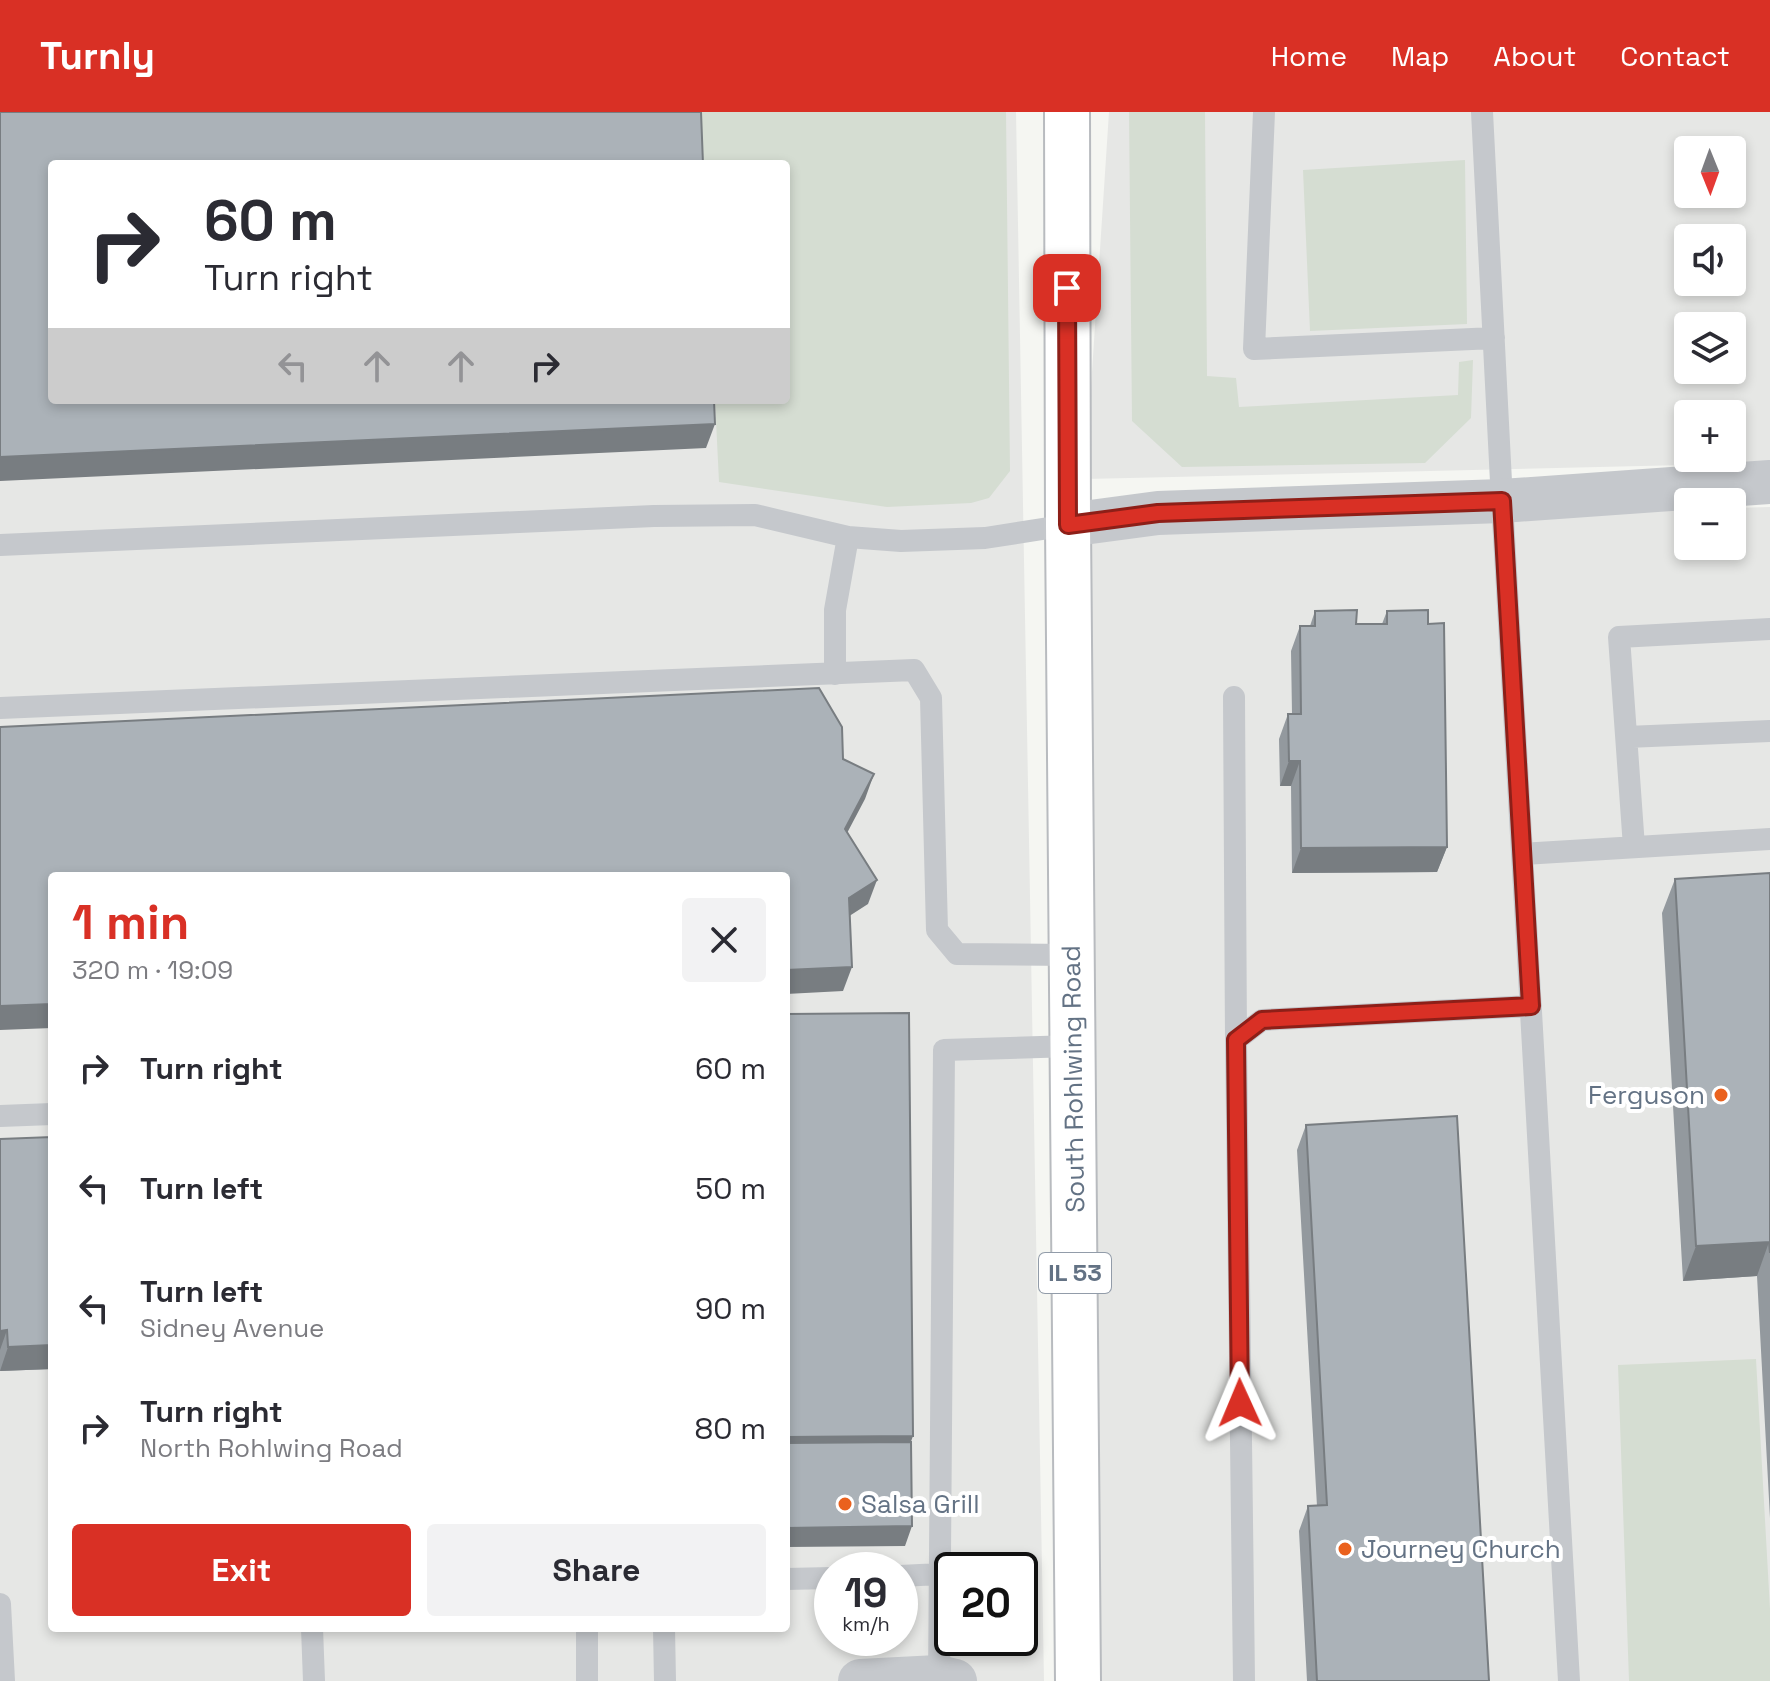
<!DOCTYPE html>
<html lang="en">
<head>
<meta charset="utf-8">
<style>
  body { margin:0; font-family:"Space Grotesk",sans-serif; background:#f2f2f3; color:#2b2b33; height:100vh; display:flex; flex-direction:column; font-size:30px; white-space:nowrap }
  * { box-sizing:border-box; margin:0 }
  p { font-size:26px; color:#7c7c81 }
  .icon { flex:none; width:44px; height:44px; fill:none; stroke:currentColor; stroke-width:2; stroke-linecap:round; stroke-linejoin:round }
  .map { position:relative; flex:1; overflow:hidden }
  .side { position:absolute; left:48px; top:760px; width:742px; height:760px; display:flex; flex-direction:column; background:#fff; border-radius:8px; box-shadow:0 4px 12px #0003 }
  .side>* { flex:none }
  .top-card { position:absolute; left:48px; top:48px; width:742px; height:244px; border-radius:8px; box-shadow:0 4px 12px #0003; background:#fff; color:#2b2b33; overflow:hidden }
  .needle { width:52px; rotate:179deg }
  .fabs { position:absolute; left:1674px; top:24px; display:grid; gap:16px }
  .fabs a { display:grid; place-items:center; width:72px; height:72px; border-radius:8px; background:#fff; box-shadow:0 4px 12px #0003; font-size:40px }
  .speed { position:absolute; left:814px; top:1440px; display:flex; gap:16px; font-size:40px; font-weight:700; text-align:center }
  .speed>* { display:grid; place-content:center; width:104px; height:104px; border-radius:50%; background:#fff; box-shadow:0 4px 12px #0003; line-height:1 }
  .speed small { font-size:20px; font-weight:400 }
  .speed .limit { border:4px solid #111; border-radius:12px; background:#fff; color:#111 }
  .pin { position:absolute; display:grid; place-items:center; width:68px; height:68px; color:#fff; margin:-34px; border-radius:16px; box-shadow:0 4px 12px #0006 }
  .me { position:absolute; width:88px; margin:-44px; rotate:359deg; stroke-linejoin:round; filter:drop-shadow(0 0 6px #0008) }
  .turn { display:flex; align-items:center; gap:28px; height:168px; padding:0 24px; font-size:36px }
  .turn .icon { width:104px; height:104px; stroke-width:2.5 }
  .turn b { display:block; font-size:56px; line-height:68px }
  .lanes { display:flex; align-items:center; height:76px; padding:0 24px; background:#0003; justify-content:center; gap:40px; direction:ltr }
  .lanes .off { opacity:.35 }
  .round { display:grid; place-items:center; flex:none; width:84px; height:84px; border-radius:8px; background:#f2f2f3 }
  .head { display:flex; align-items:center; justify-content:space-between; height:136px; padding:0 24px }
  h1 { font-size:48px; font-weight:700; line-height:60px; color:#d93025 }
  .cta { display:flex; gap:16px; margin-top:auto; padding:16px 24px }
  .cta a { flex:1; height:92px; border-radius:8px; background:#d93025; color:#fff; font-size:32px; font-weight:700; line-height:92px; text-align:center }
  .cta a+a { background:#f2f2f3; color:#2b2b33 }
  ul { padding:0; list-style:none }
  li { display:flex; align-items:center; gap:24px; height:120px; padding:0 24px }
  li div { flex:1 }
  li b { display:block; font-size:30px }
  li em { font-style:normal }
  header { display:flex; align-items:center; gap:48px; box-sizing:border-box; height:112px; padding:0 40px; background:#d93025; color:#fff }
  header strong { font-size:38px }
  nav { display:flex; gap:44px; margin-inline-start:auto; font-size:28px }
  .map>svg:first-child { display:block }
  .built { fill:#e6e7e5; fill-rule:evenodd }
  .green { fill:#d5ddd2 }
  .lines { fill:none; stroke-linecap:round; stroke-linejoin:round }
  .primary-casing { stroke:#b8bbbf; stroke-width:48 }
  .lane { stroke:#c5c8cc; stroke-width:22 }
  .street { stroke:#c5c8cc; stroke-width:44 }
  .primary { stroke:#fff; stroke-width:44 }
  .wall { fill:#93999e }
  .shaded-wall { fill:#787d81 }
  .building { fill:#abb2b8; stroke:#787d81; stroke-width:2 }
  .route-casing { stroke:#8d1f18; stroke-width:20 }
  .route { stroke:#d93025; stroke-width:14 }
  .poi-dot { fill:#ea611d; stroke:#fff; stroke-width:3 }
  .labels { text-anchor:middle; stroke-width:8; stroke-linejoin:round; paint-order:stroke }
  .shield { fill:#fff; stroke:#929ca9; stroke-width:2 }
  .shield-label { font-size:24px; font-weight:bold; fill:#637284 }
  .street-label { font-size:26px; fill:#637284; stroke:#fff }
  .poi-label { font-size:26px; fill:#637284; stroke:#fff; text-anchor:start }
</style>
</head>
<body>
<header>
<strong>Turnly</strong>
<nav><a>Home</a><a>Map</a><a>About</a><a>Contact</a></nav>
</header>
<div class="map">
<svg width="1770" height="1569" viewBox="0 0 1770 1569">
  <rect width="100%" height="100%" fill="#f5f6f2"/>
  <path class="built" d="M0,0H1016L1044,1569H0ZM52,52H786V288H52ZM52,764H786V1516H52ZM832,1458H900V1526H832ZM952,1458H1020V1526H952Z
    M1109,0H1770V351L1085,367ZM1688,38H1732V82H1688ZM1688,126H1732V170H1688ZM1688,214H1732V258H1688ZM1688,302H1732V346H1688Z
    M1770,395V1569H1099L1091,411L1688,397V434H1732V396Z"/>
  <path class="green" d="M701,0H1006L1010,359L989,386L971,391L887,395L719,370L715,288H786V52H703Z
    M1129,0H1205L1207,264L1236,266L1239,295L1458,283L1459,250L1473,248L1471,306L1425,351L1182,355L1132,309Z
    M1465,48L1467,212L1310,219L1303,58Z
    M1756,1247L1770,1497V1569H1629L1618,1253Z"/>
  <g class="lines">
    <defs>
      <path id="primary" d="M1067,0L1068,413L1078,1569"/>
    </defs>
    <use href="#primary" class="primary-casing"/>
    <path class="lane" d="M1264,0L1254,237L1494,226
      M1482,0L1502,389L1569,1569
      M0,433L654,404L755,403L848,425L901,429L985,426L1068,413
      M835,562V498L848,425
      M1234,585L1236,928
      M0,596L914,558L931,586L937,818L957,842L1072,843
      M1627,625L1770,619
      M1634,735L1619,525L1770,517
      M1522,742L1770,727
      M0,1004L52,1002
      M900,1464L940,1462
      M786,1467L832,1466
      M0,1492L4,1569
      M312,1516L314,1569
      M664,1516L665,1569
      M587,1569V1516
      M939,1569L944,938L1073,934
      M1244,1569L1236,928L1262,908L1531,894"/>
    <path class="street" d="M1068,413L1158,401L1502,389L1770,370
      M860,1569L938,1565L955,1569"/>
    <use href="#primary" class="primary"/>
  </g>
  <path class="wall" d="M1315,499L1356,512H1382L1387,499L1428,512L1447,735L1437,760L1292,761L1291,674H1280L1279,627L1288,602H1292L1291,539L1300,514H1310Z
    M1770,761V1406L1757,1164L1683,1169L1662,801L1675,767Z
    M1306,1013L1489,1569H1307L1299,1419L1308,1394H1317L1297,1038Z
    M0,1027L52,1257L0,1259Z"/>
  <path class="shaded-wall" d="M715,312L706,336L0,369V345Z
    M1289,649H1300L1291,674H1280Z
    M874,662L865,687L836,742L845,717Z
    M1447,735L1437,760L1292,761L1301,736Z
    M877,768L868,792L840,810L849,786Z
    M852,855L843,879L786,882V858Z
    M52,892V916L0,918V894Z
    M1769,1130L1757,1164L1683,1169L1696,1134Z
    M7,1218L0,1238V1219Z
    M52,1233V1257L0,1259L8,1235Z
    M913,1324L904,1349L786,1350V1325Z
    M912,1414L905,1434L786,1435V1416Z"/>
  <path class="building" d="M0,0H701L703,52H52V288H714L715,312L0,345Z
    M1357,498L1356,512H1387V499L1428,498V512L1444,511L1447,735L1301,736L1300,649H1289L1288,602H1301L1300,514H1315V499Z
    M819,576L842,615L843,647L874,662L845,717L877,768L849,786L852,855L786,858V764H52V892L0,894V615Z
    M1770,761V1141L1769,1130L1696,1134L1675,767Z
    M909,901L913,1324L786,1325V902Z
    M1457,1004L1489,1569H1317L1308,1394L1327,1393L1306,1013Z
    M52,1025V1233L8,1235L7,1218L0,1219V1027Z
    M911,1330L912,1414L786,1416V1331Z"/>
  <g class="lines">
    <defs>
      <path id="route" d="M1067,176L1068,413L1158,401L1502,389L1531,894L1262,908L1236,928L1240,1291"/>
    </defs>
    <use href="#route" class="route-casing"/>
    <use href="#route" class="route"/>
  </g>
  <g class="poi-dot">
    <circle cx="1721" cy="983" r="8"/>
    <circle cx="845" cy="1392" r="8"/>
    <circle cx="1345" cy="1437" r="8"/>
  </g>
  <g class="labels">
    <rect class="shield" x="1039" y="1141" width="72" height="40" rx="6"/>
    <g class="shield-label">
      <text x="1075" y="1169">IL 53</text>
    </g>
    <g class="street-label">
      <text transform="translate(1073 967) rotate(-91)" y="9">South Rohlwing Road</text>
    </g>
    <g class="poi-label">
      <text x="1705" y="992" text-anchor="end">Ferguson</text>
      <text x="861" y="1401">Salsa Grill</text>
      <text x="1361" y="1446">Journey Church</text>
    </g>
  </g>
</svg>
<div class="fabs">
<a><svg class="needle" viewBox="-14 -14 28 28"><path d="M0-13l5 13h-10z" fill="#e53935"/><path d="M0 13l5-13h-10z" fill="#7c7c81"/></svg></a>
<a><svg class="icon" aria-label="sound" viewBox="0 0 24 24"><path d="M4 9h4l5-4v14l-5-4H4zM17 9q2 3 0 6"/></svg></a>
<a><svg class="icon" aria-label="layers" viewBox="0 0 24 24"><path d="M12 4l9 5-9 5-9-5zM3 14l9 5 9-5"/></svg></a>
<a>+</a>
<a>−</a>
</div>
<div class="speed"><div>19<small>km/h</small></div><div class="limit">20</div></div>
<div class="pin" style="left:1067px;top:176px;background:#d93025"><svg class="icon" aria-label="arrive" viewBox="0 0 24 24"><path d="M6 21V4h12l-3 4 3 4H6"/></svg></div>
<svg class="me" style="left:1240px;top:1291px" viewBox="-20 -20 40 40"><path d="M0-17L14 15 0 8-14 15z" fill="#d93025" stroke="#fff" stroke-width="4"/></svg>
<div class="top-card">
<div class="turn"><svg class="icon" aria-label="right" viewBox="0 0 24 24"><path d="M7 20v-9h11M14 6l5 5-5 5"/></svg><div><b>60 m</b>Turn right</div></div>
<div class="lanes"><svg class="icon off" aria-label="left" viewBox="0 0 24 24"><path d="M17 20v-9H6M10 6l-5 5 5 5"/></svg><svg class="icon off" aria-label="ahead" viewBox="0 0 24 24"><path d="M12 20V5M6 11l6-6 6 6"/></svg><svg class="icon off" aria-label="ahead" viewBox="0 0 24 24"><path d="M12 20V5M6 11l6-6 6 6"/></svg><svg class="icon" aria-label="right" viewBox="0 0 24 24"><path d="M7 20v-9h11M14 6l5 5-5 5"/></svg></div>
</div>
<section class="side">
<div class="head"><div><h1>1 min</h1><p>320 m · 19:09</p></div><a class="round"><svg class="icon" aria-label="close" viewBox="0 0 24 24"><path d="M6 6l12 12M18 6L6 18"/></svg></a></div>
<ul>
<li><svg class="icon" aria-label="right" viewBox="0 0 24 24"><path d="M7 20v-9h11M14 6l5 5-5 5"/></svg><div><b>Turn right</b></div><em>60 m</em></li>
<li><svg class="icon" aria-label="left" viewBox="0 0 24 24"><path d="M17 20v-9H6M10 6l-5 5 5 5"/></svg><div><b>Turn left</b></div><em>50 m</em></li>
<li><svg class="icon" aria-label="left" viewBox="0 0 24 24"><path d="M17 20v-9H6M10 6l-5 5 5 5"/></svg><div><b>Turn left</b><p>Sidney Avenue</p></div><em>90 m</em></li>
<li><svg class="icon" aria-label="right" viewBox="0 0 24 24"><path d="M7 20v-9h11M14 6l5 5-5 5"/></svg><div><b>Turn right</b><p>North Rohlwing Road</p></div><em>80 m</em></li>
</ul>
<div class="cta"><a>Exit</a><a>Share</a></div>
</section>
</div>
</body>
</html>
